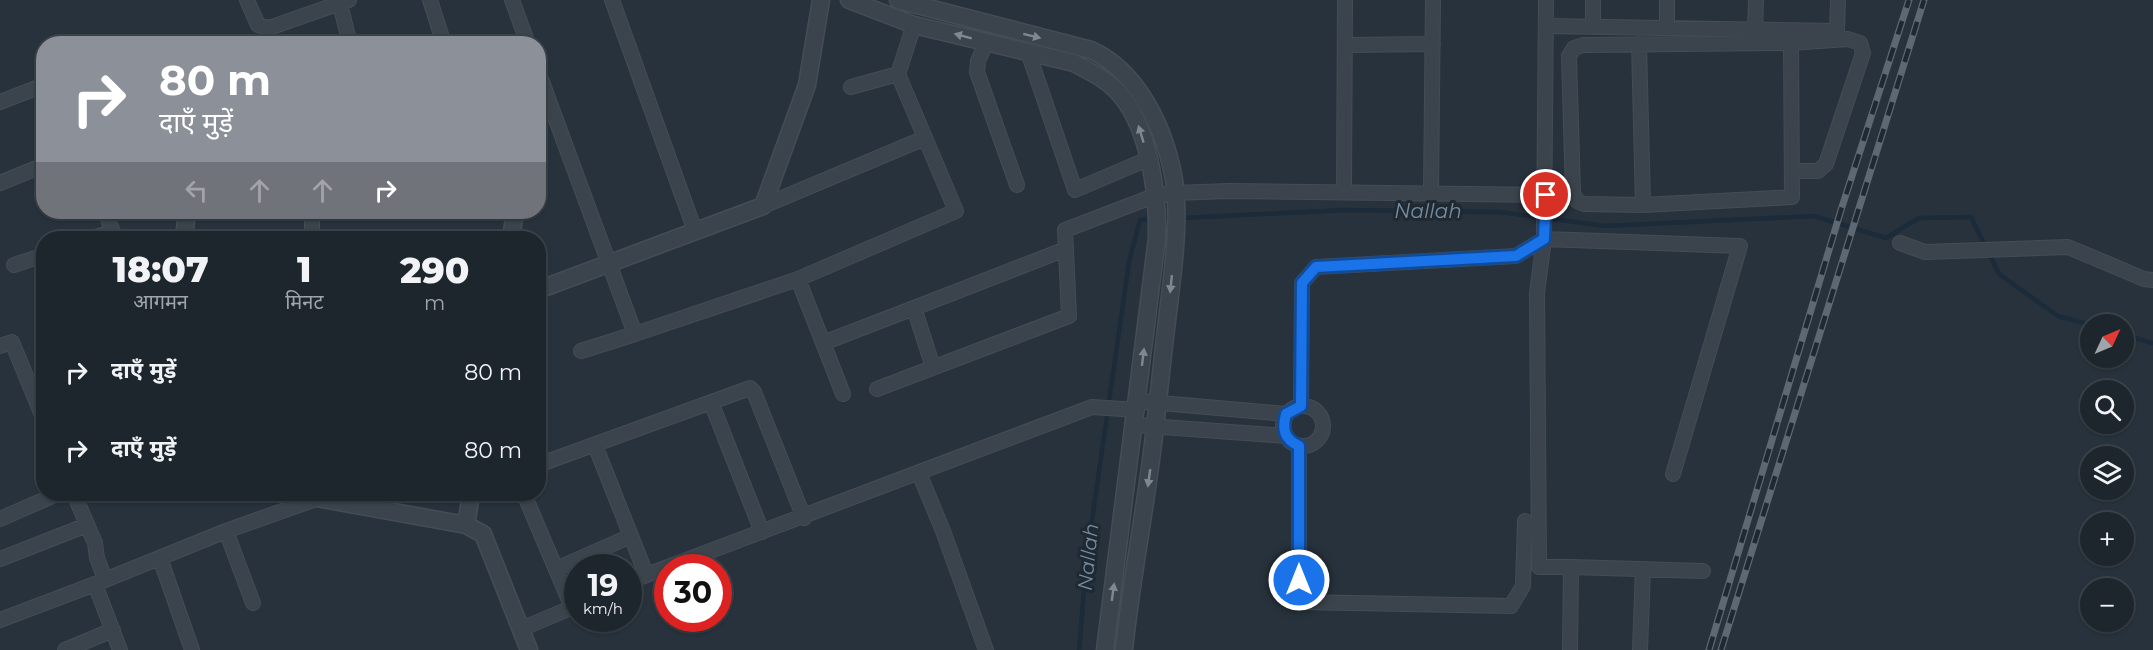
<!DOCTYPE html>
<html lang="hi">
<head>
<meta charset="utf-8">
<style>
  body { margin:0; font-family:Montserrat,"Noto Sans Devanagari",sans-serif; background:#2a3239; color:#f1f3f6; height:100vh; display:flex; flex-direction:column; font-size:22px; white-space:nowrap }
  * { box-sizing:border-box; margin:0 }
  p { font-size:20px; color:#a0a5aa }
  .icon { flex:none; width:33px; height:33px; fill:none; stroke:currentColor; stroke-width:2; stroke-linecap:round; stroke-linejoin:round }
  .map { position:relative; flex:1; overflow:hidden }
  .drawer { position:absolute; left:36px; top:231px; width:510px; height:270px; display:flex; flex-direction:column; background:#1d262d; border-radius:24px; box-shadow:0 2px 4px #0004,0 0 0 2px #3b4349 }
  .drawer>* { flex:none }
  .guide { position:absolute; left:36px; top:36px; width:510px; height:183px; border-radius:24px; box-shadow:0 2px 4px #0004,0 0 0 2px #3b4349; background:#8c9099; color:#fff; overflow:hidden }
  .needle { width:39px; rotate:46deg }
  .controls { position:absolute; left:2080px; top:314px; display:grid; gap:12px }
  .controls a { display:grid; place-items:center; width:54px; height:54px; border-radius:50%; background:#1d262d; box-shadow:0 2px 4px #0004,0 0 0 2px #3b4349; font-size:30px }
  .speed { position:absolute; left:564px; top:554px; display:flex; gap:12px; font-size:30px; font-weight:700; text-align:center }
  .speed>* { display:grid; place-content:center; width:78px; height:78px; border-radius:50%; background:#1d262d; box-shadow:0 2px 4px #0004,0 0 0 2px #3b4349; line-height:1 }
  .speed small { font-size:15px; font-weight:400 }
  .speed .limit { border:9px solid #d22; background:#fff; color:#111 }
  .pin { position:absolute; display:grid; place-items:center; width:51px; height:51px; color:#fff; margin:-26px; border:3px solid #fff; border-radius:50%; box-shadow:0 2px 6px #0007 }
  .me { position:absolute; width:66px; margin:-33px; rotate:0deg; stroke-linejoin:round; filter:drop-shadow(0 0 4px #0008) }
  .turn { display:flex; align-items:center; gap:21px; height:126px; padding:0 24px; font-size:27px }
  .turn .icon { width:78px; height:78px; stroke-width:2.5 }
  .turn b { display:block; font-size:42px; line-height:51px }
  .lanes { display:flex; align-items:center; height:57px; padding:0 24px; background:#0003; justify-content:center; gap:30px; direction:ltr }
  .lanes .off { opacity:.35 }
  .eta { display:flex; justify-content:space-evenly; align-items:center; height:102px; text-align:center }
  .eta b { font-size:36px; font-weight:800; line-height:42px }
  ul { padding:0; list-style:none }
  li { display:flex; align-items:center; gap:18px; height:78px; padding:0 24px }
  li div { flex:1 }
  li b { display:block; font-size:22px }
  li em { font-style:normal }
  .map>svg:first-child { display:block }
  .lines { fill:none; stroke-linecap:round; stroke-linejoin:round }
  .stream { stroke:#1b2b39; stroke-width:4.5 }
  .minor-casing { stroke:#444d55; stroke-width:16 }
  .tertiary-casing { stroke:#444d55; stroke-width:19 }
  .minor { stroke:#3b444c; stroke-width:14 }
  .tertiary { stroke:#3b444c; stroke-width:16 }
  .rail-casing { stroke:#5e6873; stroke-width:7 }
  .rail { stroke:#202931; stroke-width:4.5; stroke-dasharray:14; stroke-linecap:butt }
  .oneway { fill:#7f8890 }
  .route-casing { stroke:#114b97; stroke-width:15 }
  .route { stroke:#1a73e8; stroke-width:10 }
  .labels { text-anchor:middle; stroke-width:6; stroke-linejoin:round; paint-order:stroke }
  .water-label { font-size:20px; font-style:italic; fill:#748da2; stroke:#202931 }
</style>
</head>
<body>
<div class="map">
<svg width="2153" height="650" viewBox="0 0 2153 650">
  <rect width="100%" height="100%" fill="#27323c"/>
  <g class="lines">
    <path class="stream" d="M1161,219L1346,210L1499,212L1605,226L1814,216L1886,238L1919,218L1971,217L1999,274L2058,316L2091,325
      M2124,335L2153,343
      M1079,650L1087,555L1129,262L1140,220L1152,219"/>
    <defs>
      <path id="minor" d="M247,0L258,25L269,28L349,0
        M339,0L350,44
        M430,0L444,44
        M512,0L528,44
        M612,0L695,231
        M1546,26L1837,31L1838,0
        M1593,26V0
        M1667,28V0
        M1755,30L1756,0
        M986,43L978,61L977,72L1017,185
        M1791,43L1792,197L1643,205L1584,204L1577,201L1573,193L1569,56L1574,48L1583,45Z
        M1791,43L1848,39L1860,43L1863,53L1826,164L1818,171H1793
        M144,44L145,43
        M1639,44L1643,205
        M1345,45L1433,44
        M1028,52L1075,190L1148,159
        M538,71L635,334L798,279
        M851,87L898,74
        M0,102L44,85
        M0,183L44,165
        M1344,191L1345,0
        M1431,192L1433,0
        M763,206L925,138
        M312,212V238
        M92,238L113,232L105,212
        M1900,243L1925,252L2068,247L2144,279L2153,280
        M14,265L44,255
        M823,343L914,308
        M0,346L12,342L44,420
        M581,351L635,334
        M933,367L914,308L1066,249
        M877,389L1069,316L1065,230L1154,196L1175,193L1229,191L1547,195
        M843,394L798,279L956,211L898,74L914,25
        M1138,401L1286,414
        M711,402L762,532
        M1301,406L1302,283L1316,267L1516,256L1544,239L1546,0
        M1283 426a20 20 0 1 1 40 0a20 20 0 1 1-40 0Z
        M1135,425L1286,436
        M595,445L646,574
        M1299,446V602L1511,606L1523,586L1525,521
        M538,465L750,388L754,392L804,518
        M919,473L943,531L986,650
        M74,494L95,543L97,558L105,579
        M524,494L572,607
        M0,519L57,494
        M226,531L253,603
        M160,558L192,650
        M0,559L87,525
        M1571,567H1539L1537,293L1544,239L1740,246L1673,474
        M556,569L631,536
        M628,582L1092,407L1137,410
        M0,620L95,584
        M521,629L578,605
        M65,650L113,630
        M120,650L95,584L226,531L319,498
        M1570,650L1571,567L1703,571
        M1640,650L1643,569"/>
      <path id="tertiary" d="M849,0L914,25L1074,63C1089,71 1104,78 1116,90C1149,123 1158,193 1157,238L1105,650
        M898,0L1091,50C1139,72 1165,129 1174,180C1181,223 1171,285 1166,329C1160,378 1156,426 1149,474C1141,533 1130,591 1124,650
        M184,238L187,212
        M511,238L515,212
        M538,290L763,206L807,85L821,0
        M295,494L466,525L483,534L529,650
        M466,525L471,494"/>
    </defs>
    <use href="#minor" class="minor-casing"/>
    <use href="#tertiary" class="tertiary-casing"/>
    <use href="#minor" class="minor"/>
    <use href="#tertiary" class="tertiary"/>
    <defs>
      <path id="rail" d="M1709,650L1841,210L1909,0
        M1721,650L1924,0"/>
    </defs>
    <use href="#rail" class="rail-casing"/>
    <use href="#rail" class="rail"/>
  </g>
  <defs><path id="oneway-solid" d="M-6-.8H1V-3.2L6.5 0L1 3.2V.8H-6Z" transform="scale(1.5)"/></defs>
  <g class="oneway">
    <use href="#oneway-solid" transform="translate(963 36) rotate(-165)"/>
    <use href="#oneway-solid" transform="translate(1032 36) rotate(14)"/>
    <use href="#oneway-solid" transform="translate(1141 134) rotate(-107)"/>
    <use href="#oneway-solid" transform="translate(1171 284) rotate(96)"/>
    <use href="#oneway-solid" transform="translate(1143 357) rotate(-83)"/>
    <use href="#oneway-solid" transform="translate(1149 478) rotate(98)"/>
    <use href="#oneway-solid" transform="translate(1113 592) rotate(-82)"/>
  </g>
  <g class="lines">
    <defs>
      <path id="route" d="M1299,580V446C1284,439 1282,429 1286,414L1301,406L1302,283L1316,267L1516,256L1544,239L1546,195"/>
    </defs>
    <use href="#route" class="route-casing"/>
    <use href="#route" class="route"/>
  </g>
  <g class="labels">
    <g class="water-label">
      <text x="1428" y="218">Nallah</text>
      <text transform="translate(1088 557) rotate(-84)" y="7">Nallah</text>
    </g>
  </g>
</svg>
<div class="controls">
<a><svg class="needle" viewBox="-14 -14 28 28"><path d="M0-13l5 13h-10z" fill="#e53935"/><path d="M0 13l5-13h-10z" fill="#a0a5aa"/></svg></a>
<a><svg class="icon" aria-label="search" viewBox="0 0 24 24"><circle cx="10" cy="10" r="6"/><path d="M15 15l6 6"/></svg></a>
<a><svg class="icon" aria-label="layers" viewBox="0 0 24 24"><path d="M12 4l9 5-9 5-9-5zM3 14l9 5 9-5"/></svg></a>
<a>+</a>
<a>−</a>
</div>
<div class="speed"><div>19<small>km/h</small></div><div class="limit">30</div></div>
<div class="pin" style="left:1546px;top:195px;background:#d93025"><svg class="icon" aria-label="arrive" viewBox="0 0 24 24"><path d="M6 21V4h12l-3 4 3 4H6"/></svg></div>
<svg class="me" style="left:1299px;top:580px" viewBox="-20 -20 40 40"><circle r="17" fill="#1a73e8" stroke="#fff" stroke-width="3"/><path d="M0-11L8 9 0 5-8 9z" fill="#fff"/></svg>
<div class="guide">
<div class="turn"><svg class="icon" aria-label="right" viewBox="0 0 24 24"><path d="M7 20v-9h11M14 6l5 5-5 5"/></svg><div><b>80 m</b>दाएँ मुड़ें</div></div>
<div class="lanes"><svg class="icon off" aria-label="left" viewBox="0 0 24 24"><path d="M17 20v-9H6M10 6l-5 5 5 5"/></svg><svg class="icon off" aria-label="ahead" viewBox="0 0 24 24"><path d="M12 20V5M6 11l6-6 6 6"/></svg><svg class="icon off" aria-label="ahead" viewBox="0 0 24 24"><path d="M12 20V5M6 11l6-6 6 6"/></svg><svg class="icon" aria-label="right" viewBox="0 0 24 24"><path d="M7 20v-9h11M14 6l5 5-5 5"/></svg></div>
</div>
<section class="drawer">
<div class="eta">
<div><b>18:07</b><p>आगमन</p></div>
<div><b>1</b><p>मिनट</p></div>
<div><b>290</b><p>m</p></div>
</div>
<ul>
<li><svg class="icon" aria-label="right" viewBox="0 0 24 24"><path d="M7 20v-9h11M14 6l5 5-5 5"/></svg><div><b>दाएँ मुड़ें</b></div><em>80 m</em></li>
<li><svg class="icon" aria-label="right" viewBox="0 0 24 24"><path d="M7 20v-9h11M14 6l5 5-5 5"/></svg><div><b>दाएँ मुड़ें</b></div><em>80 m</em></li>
</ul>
</section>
</div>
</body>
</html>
